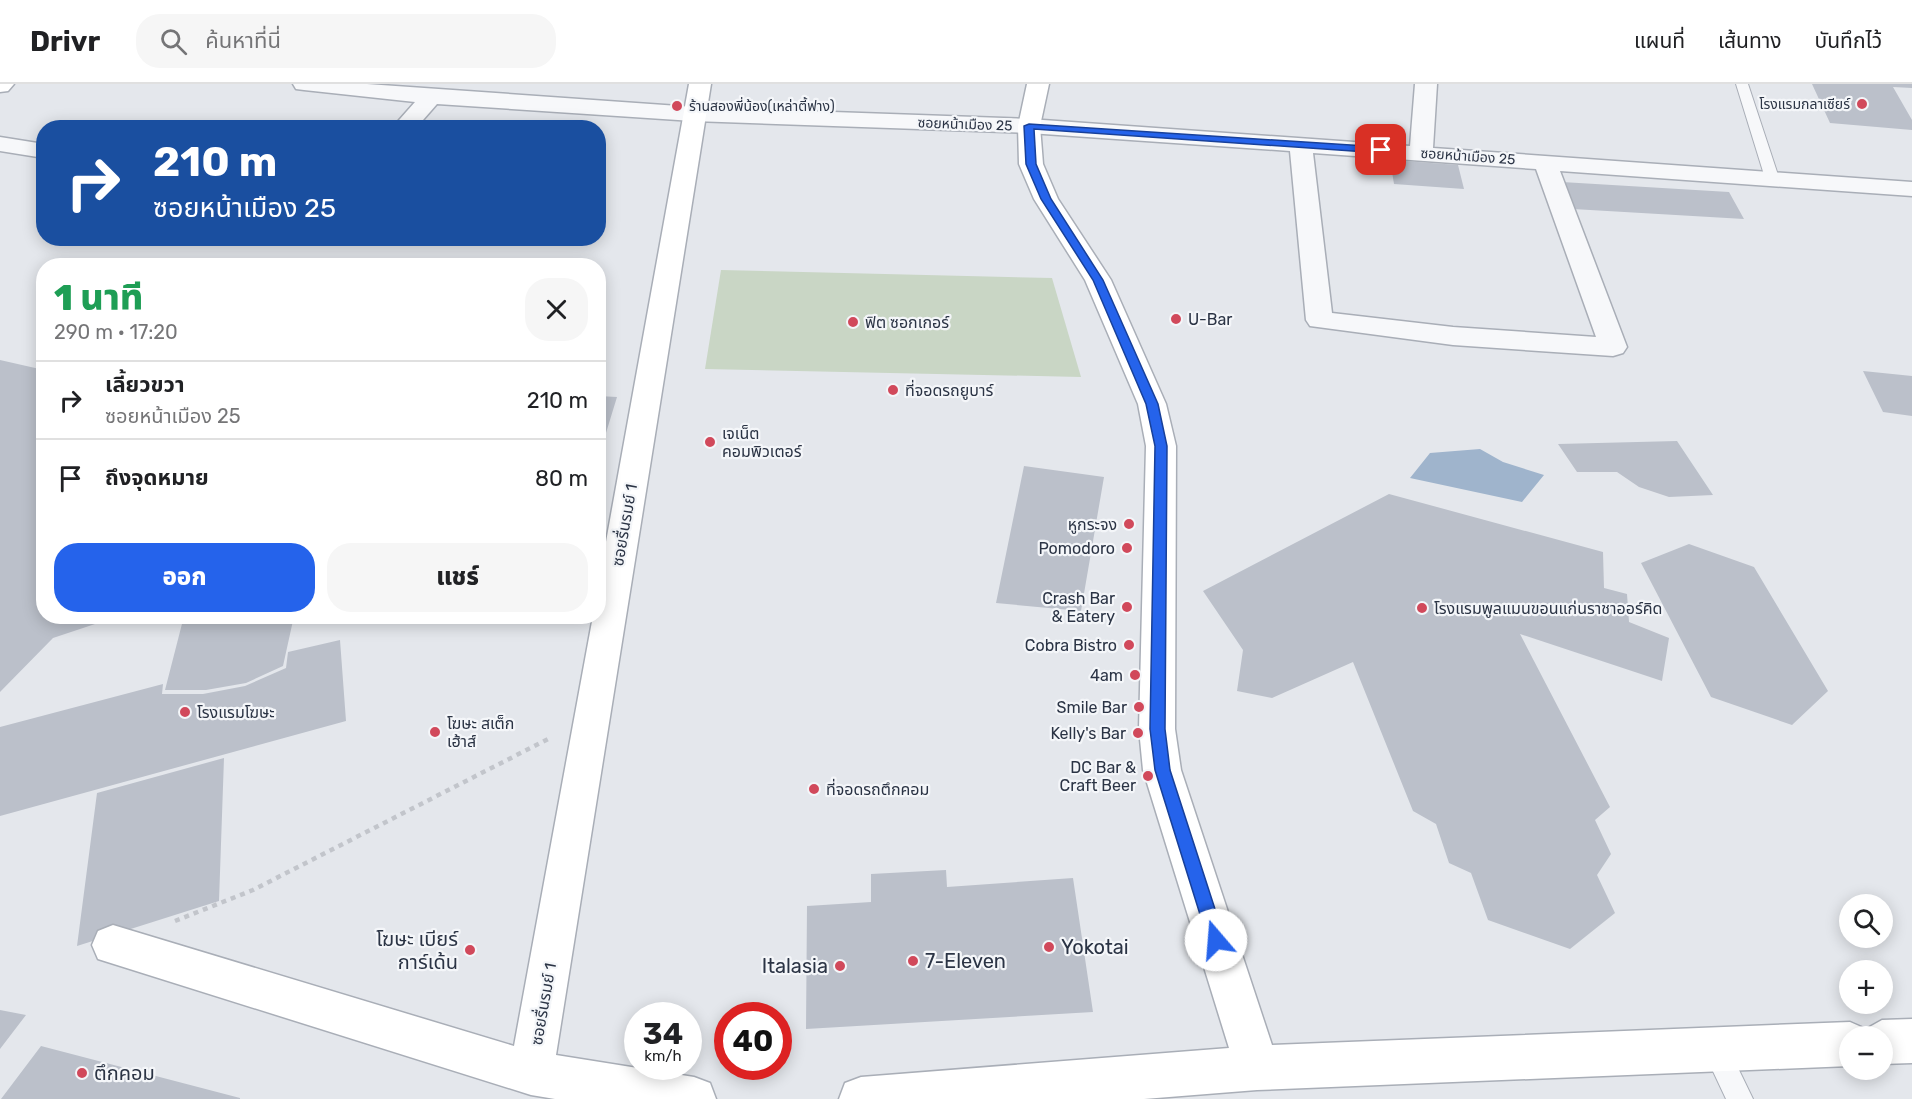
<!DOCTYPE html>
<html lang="th">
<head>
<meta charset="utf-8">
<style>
  body { margin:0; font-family:Rubik,"Noto Sans Thai",sans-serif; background:#f6f6f6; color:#202124; height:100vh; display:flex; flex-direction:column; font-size:22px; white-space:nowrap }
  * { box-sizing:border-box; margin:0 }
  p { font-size:20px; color:#757577 }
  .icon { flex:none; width:33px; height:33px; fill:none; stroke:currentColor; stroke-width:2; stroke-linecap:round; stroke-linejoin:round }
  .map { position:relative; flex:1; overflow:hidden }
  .details { position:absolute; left:36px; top:174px; width:570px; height:366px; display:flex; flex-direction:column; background:#fff; border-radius:24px; box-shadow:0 3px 15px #0003 }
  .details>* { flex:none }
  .banner { position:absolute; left:36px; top:36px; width:570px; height:126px; border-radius:24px; box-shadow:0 3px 15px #0003; background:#1a4fa0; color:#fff; overflow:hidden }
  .tools { position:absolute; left:1839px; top:810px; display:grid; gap:12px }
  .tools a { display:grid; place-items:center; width:54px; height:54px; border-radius:50%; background:#fff; box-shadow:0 3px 15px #0003; font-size:30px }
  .speed { position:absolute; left:624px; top:918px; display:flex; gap:12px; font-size:30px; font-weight:700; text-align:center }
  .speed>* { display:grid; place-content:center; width:78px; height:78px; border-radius:50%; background:#fff; box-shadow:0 3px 15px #0003; line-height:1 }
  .speed small { font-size:15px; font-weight:400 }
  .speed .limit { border:9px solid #d22; background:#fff; color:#111 }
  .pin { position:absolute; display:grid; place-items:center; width:51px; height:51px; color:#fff; margin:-26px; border-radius:12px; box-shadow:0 3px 9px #0006 }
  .me { position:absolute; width:66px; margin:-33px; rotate:342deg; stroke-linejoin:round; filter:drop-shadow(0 0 4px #0008) }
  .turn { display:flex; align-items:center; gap:21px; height:126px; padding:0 18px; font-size:27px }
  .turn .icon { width:78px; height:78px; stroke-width:2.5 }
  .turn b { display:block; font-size:42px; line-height:51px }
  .round { display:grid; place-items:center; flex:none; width:63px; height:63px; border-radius:24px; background:#f6f6f6 }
  .headline { display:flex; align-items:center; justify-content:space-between; height:102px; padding:0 18px }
  h1 { font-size:36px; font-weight:800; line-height:45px; color:#1e9e55 }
  .button { display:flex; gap:12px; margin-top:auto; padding:12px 18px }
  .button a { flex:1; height:69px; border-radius:24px; background:#2563eb; color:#fff; font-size:24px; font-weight:800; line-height:69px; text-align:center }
  .button a+a { background:#f6f6f6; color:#202124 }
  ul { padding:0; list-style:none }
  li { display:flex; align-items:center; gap:18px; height:78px; padding:0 18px; border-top:2px solid #e0e0e0 }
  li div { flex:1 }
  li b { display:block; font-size:22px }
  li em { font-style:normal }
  header { display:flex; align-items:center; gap:36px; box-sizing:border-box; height:84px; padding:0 30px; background:#fff; border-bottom:2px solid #e0e0e0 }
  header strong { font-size:28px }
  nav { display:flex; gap:33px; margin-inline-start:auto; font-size:21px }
  .search { width:420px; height:54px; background:#f6f6f6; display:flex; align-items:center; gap:15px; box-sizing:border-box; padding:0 21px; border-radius:24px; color:#757577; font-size:22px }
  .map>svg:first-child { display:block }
  .green { fill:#c9d6c5 }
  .water { fill:#9fb4cc }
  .building { fill:#bbc0ca }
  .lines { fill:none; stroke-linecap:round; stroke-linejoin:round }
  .lane-casing { stroke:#a9aeb7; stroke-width:2 }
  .street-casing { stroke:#a9aeb7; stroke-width:3 }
  .secondary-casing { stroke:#a9aeb7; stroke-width:3 }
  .path { stroke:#c2c5cb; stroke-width:4.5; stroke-dasharray:5 5; stroke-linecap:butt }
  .lane { fill:#f7f8fa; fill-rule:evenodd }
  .street { fill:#f7f8fa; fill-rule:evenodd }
  .secondary { fill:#fff; fill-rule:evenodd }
  .route { fill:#2563eb; stroke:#184099; stroke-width:1.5 }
  .poi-dot { fill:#d1495b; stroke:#f4f6f9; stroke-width:2 }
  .labels { text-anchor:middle; stroke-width:4.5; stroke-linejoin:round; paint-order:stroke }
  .far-poi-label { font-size:14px; fill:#2b3445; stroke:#f4f6f9; text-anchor:end }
  .far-street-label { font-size:14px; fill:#2b3445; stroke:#f4f6f9 }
  .poi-label { font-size:16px; fill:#2b3445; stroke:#f4f6f9; text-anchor:start }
  .street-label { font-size:16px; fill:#2b3445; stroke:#f4f6f9 }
  .near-poi-label { font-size:20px; fill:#2b3445; stroke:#f4f6f9; text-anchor:start }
</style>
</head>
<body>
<header>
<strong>Drivr</strong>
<div class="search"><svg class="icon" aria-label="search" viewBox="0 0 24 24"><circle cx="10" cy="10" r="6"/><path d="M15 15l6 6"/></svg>ค้นหาที่นี่</div>
<nav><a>แผนที่</a><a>เส้นทาง</a><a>บันทึกไว้</a></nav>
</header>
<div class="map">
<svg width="1912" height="1015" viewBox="0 0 1912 1015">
  <rect width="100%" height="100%" fill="#e4e7ec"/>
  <path class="green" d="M721,186L1052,194L1081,293L705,285Z"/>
  <path class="water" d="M1480,365L1503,378L1544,391L1522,418L1410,394L1430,369Z"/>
  <path class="building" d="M1812,0H1912V4L1893,3L1912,36V46L1830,39Z
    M1390,76L1458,81L1464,105L1394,100Z
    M1562,98L1729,108L1744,135L1573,125Z
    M0,276L44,286V532L116,533L53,554L0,608Z
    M1863,287L1912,292V332L1883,328Z
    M598,312L617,313L602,362H598Z
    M1677,357L1713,411L1669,413L1639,403L1617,388H1577L1558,360Z
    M1024,382L1104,393L1081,527L996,519Z
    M1389,410L1603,468L1604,504L1627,510L1629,538L1669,554L1662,597L1520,550L1610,723L1595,736L1611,770L1597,791L1615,829L1570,865L1488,836L1471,789L1449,779L1436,740L1413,727L1353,578L1272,614L1237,607L1243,566L1203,507Z
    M1689,460L1754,483L1828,607L1792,641L1711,613L1641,479Z
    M184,532H294L283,582L246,599L206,606H165Z
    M340,556L346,637L0,732V643L163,600L162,610H203L245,602L286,584L288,568Z
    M224,674L219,817L77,862L97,709Z
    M946,786L947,803L1073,794L1093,928L806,945L807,822L871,818V790Z
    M0,926L26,931L0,965Z
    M41,962L240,1014V1015H1Z"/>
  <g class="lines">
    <defs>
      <path id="lane" d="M1736,0H1748L1779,94L1777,97H1767L1765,94Z
        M1716,953L1725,957L1753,1015H1726L1703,966L1707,957Z"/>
      <path id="street" d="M293,0H367L693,23L1029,35L1410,62L1415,0H1437L1433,64L1912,98V112L1560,87L1627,263L1623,269L1613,272L1453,261L1310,242L1306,236L1290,67L1029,49L693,37L437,20L416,44H392L415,18L304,6L296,5ZM1313,69L1536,85L1596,253L1453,243L1332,229Z
        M0,53L44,60V74L0,67Z"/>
      <path id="secondary" d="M0,0H14L8,7L0,8Z
        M689,0H711L556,971L694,993L710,999L716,1015H555L531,1011L98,875L92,861L98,847L113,841L514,962L593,532H598V502Z
        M1027,0H1049L1040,42L1043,80L1058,115L1111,196L1166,320L1176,362L1175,645L1181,686L1272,961L1850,938L1866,945L1882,936L1912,935V979L1882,980V952H1850V982L1257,1006L1144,1015H839L845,999L861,993L1229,964L1143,686L1139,645L1146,362L1138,320L1085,196L1034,115L1019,80L1018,42Z"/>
    </defs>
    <use href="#lane" class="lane-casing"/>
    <use href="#street" class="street-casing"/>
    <use href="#secondary" class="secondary-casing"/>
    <path class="path" d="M175,837L253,806L548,655"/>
    <use href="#lane" class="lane"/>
    <use href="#street" class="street"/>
    <use href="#secondary" class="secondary"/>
  </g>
  <path class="route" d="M1029,40L1381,63L1386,66L1381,69L1034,45L1036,80L1051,115L1103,196L1158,320L1167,362L1165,645L1170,686L1225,856L1223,862L1216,864L1210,862L1208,856L1155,686L1150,645L1155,362L1146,320L1093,196L1041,115L1026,80L1024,42Z"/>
  <g class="poi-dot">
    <circle cx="1862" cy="20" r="6"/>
    <circle cx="677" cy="22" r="6"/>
    <circle cx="1176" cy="235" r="6"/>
    <circle cx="853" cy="238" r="6"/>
    <circle cx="893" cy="306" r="6"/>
    <circle cx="710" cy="358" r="6"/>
    <circle cx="1129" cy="440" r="6"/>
    <circle cx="1127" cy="464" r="6"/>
    <circle cx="1127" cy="523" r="6"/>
    <circle cx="1422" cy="524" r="6"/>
    <circle cx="1129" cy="561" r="6"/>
    <circle cx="1135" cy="591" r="6"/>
    <circle cx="1139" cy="623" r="6"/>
    <circle cx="185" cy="628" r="6"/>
    <circle cx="435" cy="648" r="6"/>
    <circle cx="1138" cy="649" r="6"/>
    <circle cx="1148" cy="692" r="6"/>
    <circle cx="814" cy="705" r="6"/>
    <circle cx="1049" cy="863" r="6"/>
    <circle cx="470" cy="866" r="6"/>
    <circle cx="913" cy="877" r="6"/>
    <circle cx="840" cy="882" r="6"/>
    <circle cx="82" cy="989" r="6"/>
  </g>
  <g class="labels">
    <g class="far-poi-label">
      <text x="1850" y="25">โรงแรมกลาเซียร์</text>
      <text x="689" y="27" text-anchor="start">ร้านสองพี่น้อง(เหล่าตี้ฟาง)</text>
    </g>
    <g class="far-street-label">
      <text transform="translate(965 40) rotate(2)" y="5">ซอยหน้าเมือง 25</text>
      <text transform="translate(1468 72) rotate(4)" y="5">ซอยหน้าเมือง 25</text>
    </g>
    <g class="poi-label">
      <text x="1188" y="241">U-Bar</text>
      <text x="865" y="244">ฟิต ซอกเกอร์</text>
      <text x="905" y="312">ที่จอดรถยูบาร์</text>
      <text x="722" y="355">เจเน็ต<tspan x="722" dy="18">คอมพิวเตอร์</tspan></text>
      <text x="1117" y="446" text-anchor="end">หูกระจง</text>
      <text x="1115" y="470" text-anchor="end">Pomodoro</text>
      <text x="1115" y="520" text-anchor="end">Crash Bar<tspan x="1115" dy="18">&amp; Eatery</tspan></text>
      <text x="1434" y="530">โรงแรมพูลแมนขอนแก่นราชาออร์คิด</text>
      <text x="1117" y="567" text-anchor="end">Cobra Bistro</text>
      <text x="1123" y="597" text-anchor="end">4am</text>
      <text x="1127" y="629" text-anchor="end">Smile Bar</text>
      <text x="197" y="634">โรงแรมโฆษะ</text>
      <text x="447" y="645">โฆษะ สเต็ก<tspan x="447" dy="18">เฮ้าส์</tspan></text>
      <text x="1126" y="655" text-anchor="end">Kelly's Bar</text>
      <text x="1136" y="689" text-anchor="end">DC Bar &amp;<tspan x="1136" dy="18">Craft Beer</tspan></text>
      <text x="826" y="711">ที่จอดรถตึกคอม</text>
    </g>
    <g class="street-label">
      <text transform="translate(624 441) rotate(-80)" y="6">ซอยรื่นรมย์ 1</text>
      <text transform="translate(543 920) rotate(-80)" y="6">ซอยรื่นรมย์ 1</text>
    </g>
    <g class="near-poi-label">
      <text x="458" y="862" text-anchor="end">โฆษะ เบียร์<tspan x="458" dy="23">การ์เด้น</tspan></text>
      <text x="1061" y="870">Yokotai</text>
      <text x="925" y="884">7-Eleven</text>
      <text x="828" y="889" text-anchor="end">Italasia</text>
      <text x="94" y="996">ตึกคอม</text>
    </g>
  </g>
</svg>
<div class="tools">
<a><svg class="icon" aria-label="search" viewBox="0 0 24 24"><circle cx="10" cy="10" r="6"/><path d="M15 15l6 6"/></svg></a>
<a>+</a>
<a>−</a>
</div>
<div class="speed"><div>34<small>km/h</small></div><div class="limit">40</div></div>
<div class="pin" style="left:1381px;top:66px;background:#d93025"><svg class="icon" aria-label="arrive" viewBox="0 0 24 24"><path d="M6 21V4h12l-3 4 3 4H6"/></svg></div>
<svg class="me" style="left:1216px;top:856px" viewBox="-20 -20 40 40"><circle r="19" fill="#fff"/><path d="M0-13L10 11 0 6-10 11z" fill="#2563eb"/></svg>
<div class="banner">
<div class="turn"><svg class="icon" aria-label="right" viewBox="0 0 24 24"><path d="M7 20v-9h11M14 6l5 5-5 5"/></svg><div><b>210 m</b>ซอยหน้าเมือง 25</div></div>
</div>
<section class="details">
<div class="headline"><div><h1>1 นาที</h1><p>290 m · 17:20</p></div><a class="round"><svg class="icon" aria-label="close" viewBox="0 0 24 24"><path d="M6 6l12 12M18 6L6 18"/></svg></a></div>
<ul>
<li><svg class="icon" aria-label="right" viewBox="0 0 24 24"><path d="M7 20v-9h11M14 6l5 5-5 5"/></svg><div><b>เลี้ยวขวา</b><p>ซอยหน้าเมือง 25</p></div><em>210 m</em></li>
<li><svg class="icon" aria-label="arrive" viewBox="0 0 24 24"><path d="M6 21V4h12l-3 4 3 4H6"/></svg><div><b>ถึงจุดหมาย</b></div><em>80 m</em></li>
</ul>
<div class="button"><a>ออก</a><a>แชร์</a></div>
</section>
</div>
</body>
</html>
